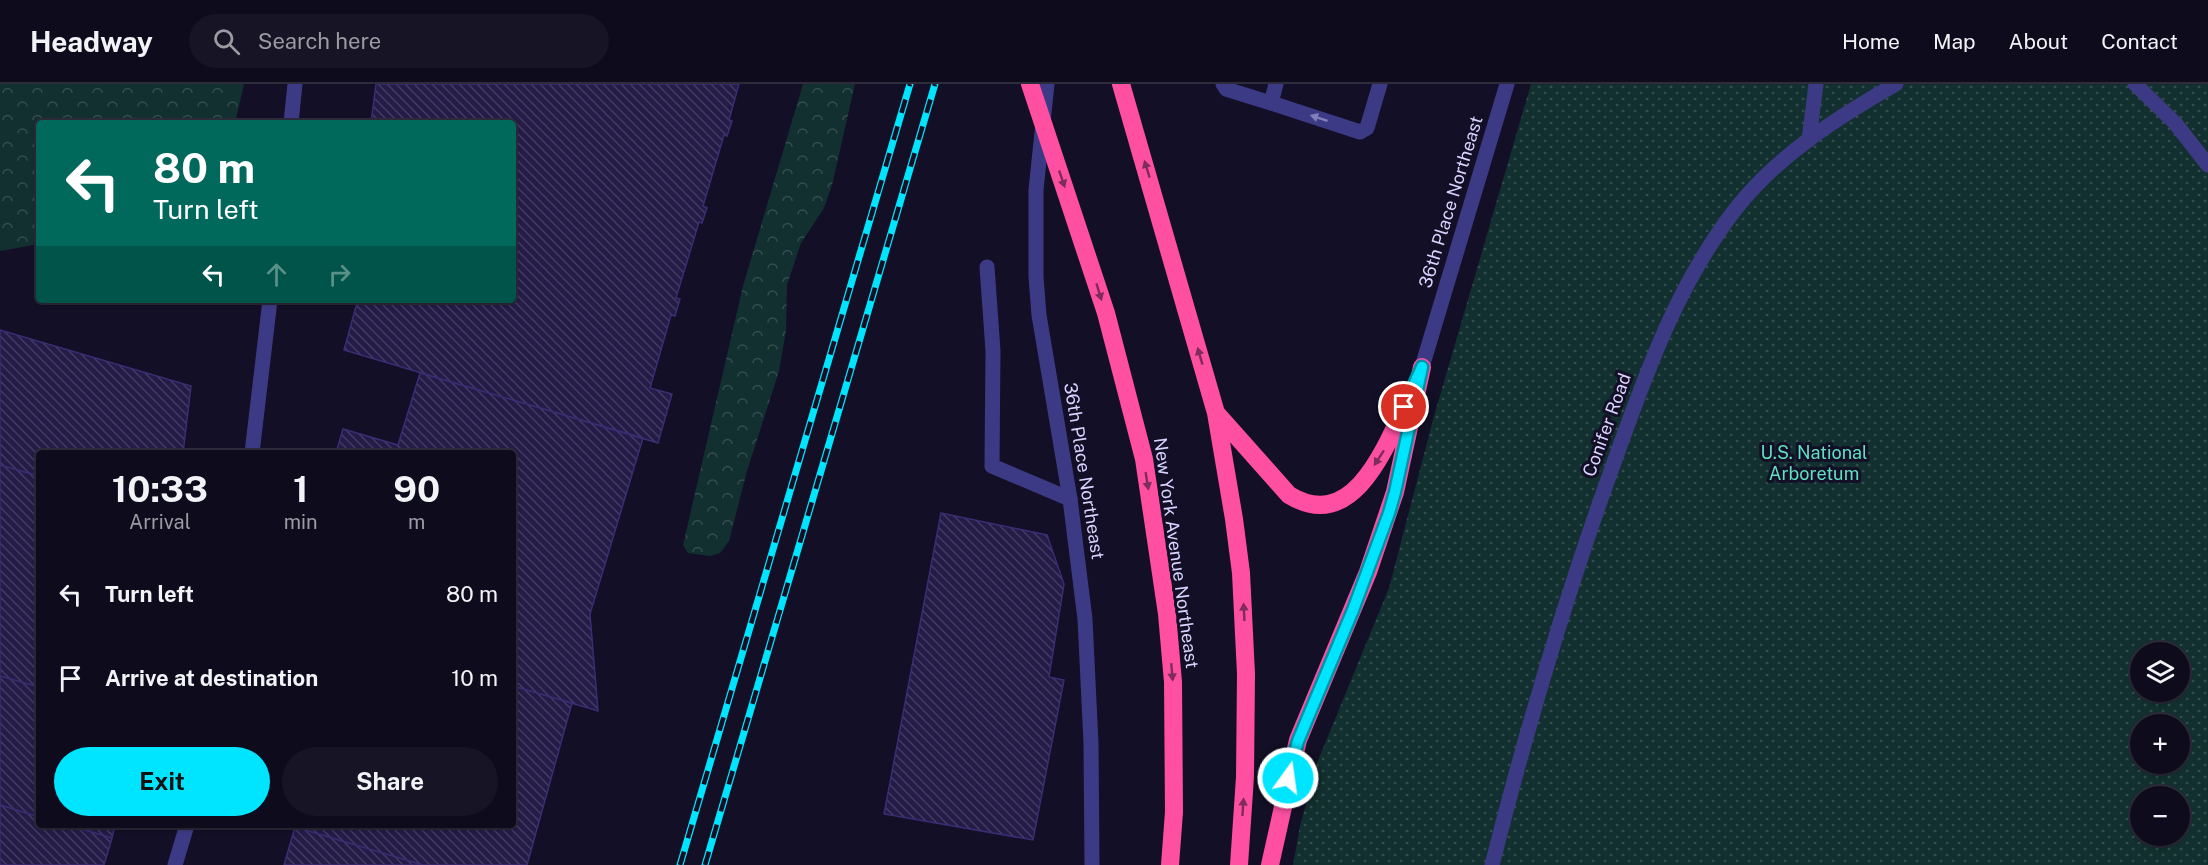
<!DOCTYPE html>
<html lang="en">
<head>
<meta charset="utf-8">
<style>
  body { margin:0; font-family:"Public Sans",sans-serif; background:#171425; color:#f1f3f6; height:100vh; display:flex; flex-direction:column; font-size:22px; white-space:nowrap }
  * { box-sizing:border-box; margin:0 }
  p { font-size:20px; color:#9b9ba3 }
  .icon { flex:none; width:33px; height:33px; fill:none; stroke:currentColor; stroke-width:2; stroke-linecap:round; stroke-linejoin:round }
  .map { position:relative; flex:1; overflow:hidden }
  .sheet { position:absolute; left:36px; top:366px; width:480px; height:378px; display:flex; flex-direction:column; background:#0e0b1c; border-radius:6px; box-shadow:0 2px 4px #0004,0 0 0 2px #2e2b3b }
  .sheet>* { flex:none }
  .guide { position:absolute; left:36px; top:36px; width:480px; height:183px; border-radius:6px; box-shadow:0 2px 4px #0004,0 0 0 2px #2e2b3b; background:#00695c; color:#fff; overflow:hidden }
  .controls { position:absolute; left:2130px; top:558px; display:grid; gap:12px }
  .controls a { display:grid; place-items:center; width:60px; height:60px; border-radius:50%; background:#0e0b1c; box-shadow:0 2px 4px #0004,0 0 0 2px #2e2b3b; font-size:30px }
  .pin { position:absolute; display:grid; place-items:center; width:51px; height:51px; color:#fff; margin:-26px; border:3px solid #fff; border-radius:50%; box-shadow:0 2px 6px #0007 }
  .me { position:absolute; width:66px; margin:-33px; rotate:14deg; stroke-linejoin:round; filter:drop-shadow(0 0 4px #0008) }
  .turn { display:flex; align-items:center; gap:21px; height:126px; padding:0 18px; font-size:27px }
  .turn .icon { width:78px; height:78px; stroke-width:2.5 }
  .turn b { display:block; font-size:42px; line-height:51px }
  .lanes { display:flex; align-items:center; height:57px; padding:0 18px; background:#0003; justify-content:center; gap:30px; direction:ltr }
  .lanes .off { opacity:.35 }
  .eta { display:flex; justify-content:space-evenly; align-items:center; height:102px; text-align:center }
  .eta b { font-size:36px; font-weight:700; line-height:42px }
  .action { display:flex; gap:12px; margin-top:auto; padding:12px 18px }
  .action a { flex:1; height:69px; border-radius:36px; background:#00e5ff; color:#111; font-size:24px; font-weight:700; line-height:69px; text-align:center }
  .action a+a { background:#171425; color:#f1f3f6 }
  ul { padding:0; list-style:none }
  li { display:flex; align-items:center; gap:18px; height:84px; padding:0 18px }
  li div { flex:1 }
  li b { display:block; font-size:22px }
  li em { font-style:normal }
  header { display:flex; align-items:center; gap:36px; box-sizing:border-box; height:84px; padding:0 30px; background:#0e0b1c; border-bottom:2px solid #2e2b3b }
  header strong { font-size:28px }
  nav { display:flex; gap:33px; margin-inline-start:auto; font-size:21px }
  .search { width:420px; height:54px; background:#171425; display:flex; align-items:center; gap:15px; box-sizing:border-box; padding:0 21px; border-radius:33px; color:#9b9ba3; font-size:22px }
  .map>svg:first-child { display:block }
  .green { fill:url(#green-dots); fill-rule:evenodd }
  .forest { fill:url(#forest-crowns) }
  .building { fill:url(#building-back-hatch); stroke:#3b2d73; stroke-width:1.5 }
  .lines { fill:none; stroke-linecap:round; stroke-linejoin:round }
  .service { stroke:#3d3a85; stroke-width:15 }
  .minor { stroke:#3d3a85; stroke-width:15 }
  .tertiary { stroke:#3d3a85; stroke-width:15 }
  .motorway { stroke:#ff4fa3; stroke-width:18 }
  .rail-casing { stroke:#00e5ff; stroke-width:7 }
  .rail { stroke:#130f26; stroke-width:4.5; stroke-dasharray:14; stroke-linecap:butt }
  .oneway { fill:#837fbc }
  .oneway2 { fill:#7d2c5e }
  .route-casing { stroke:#0095a6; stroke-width:15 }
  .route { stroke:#00e5ff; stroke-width:10 }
  .labels { text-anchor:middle; stroke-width:6; stroke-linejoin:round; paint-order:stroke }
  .street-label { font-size:18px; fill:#d9d4ff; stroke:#130f26 }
  .park-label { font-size:18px; fill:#5fe0c0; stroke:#130f26 }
</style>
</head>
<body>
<header>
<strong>Headway</strong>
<div class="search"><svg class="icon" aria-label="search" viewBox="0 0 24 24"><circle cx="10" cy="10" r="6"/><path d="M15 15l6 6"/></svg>Search here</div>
<nav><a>Home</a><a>Map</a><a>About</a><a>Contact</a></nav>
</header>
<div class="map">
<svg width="2208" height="781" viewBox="0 0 2208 781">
  <defs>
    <pattern id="green-dots" width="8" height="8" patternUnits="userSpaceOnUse" patternTransform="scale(1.5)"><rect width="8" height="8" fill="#12302f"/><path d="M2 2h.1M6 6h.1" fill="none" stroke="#344d4e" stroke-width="1.8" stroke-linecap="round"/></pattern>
    <pattern id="forest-crowns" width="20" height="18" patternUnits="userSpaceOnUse" patternTransform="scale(1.5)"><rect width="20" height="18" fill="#12302f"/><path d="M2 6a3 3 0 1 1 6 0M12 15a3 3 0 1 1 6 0" fill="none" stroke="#344d4e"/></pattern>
    <pattern id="building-back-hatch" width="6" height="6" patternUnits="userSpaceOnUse" patternTransform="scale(1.5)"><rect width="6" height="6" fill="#241b47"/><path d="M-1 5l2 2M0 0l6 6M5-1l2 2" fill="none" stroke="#433b63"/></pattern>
  </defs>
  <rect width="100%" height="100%" fill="#130f26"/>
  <path class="green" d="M1531,0H2208V781H1293L1300,742L1317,679L1389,504L1434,332ZM2140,568H2180V608H2140ZM2140,640H2180V680H2140ZM2140,712H2180V752H2140Z"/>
  <path class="forest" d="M0,0H244L235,39H39V160L0,167Z
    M803,0H855L832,101L824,124L801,159L787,201L786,247L779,287L747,387L729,457L720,469L710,472L688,469L683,461L743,202Z"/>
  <path class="building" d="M376,0H739L729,36L732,37L727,52L724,51L703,122L707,124L702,139L699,138L676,214L680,215L675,232L671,231L650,304L672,310L658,359L344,266L357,219L350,216H513V39H371Z
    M0,246L191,302L183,369H39V392L0,381Z
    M420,289L643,354L590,530L598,627L513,602V369H336L343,345L398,361Z
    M0,381L39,392V603L0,592Z
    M941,429L1047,451L1064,500L1049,593L1064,596L1033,756L884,730Z
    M0,592L39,603V733L0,721Z
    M513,602L572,619L527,781H423L295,743V741H513Z
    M0,721L39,733V741H68L112,754L104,781H0Z
    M68,741H115L112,754Z
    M295,743L423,781H284Z"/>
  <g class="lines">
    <path class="service" d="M1223,0L1226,5L1271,19L1276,0
      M1271,19L1360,48L1367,44L1380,0
      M1809,56L1816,0
      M987,183L993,267L992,382L1070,415"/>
    <path class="minor" d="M1047,0L1036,106V193L1039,231L1070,415L1085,535L1091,659L1092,781
      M2135,0L2175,39L2208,81
      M1422,283L1507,0
      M1492,781C1526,647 1565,514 1612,384C1645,292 1677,199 1738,122C1780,70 1838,33 1896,0"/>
    <path class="tertiary" d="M291,39L295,0
      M252,369L270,216
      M175,781L187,741"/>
    <path class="motorway" d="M1030,0L1106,229L1144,375L1167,530L1173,598L1174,728L1170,781
      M1121,0L1216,329L1234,435L1241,489L1246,590L1245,693L1239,781
      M1217,330L1289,411C1353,450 1386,363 1407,317
      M1270,781L1298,656L1368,488L1395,408L1422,283"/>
    <defs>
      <path id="rail" d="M680,781L910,0
        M705,781L935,0"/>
    </defs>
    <use href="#rail" class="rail-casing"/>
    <use href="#rail" class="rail"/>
  </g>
  <defs><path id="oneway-solid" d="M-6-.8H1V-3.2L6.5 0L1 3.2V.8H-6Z" transform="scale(1.5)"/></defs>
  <use class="oneway" href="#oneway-solid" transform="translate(1319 34) rotate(-162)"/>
  <g class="oneway2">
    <use href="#oneway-solid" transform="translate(1147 85) rotate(-107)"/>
    <use href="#oneway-solid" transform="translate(1062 95) rotate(71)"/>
    <use href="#oneway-solid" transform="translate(1099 208) rotate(73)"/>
    <use href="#oneway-solid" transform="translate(1200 272) rotate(-106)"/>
    <use href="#oneway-solid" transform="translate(1379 374) rotate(123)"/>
    <use href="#oneway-solid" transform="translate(1147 397) rotate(81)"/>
    <use href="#oneway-solid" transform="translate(1244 528) rotate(-93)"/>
    <use href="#oneway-solid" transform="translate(1172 588) rotate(85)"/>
    <use href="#oneway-solid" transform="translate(1243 723) rotate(-86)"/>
  </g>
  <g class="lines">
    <defs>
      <path id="route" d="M1288,694L1298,657L1353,526L1389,429L1395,408L1422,283L1404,323"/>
    </defs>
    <use href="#route" class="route-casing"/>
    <use href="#route" class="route"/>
  </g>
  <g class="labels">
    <g class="street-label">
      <text transform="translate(1451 118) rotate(-73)" y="6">36th Place Northeast</text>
      <text transform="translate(1607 341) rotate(-70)" y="6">Conifer Road</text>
      <text transform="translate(1084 387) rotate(81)" y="6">36th Place Northeast</text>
      <text transform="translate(1176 469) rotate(82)" y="6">New York Avenue Northeast</text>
    </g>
    <g class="park-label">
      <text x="1814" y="375">U.S. National<tspan x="1814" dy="21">Arboretum</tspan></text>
    </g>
  </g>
</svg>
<div class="controls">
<a><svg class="icon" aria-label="layers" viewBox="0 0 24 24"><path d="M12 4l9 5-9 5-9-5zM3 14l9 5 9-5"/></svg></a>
<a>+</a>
<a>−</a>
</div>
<div class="pin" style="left:1404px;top:323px;background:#d93025"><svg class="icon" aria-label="arrive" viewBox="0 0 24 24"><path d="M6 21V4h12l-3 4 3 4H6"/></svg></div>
<svg class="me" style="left:1288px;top:694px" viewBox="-20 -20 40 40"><circle r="17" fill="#00e5ff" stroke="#fff" stroke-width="3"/><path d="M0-11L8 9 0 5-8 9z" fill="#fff"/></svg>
<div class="guide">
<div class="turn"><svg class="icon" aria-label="left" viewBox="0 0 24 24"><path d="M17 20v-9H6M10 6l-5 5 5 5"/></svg><div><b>80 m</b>Turn left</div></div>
<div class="lanes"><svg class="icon" aria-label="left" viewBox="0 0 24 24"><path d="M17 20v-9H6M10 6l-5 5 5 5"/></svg><svg class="icon off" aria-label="ahead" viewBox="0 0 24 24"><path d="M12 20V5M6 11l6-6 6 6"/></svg><svg class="icon off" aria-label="right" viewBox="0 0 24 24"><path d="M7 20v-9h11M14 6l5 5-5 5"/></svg></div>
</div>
<section class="sheet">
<div class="eta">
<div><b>10:33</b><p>Arrival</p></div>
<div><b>1</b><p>min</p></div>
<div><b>90</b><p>m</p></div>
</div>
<ul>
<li><svg class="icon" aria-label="left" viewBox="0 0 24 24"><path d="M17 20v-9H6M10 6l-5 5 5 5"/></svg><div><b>Turn left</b></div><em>80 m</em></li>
<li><svg class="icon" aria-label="arrive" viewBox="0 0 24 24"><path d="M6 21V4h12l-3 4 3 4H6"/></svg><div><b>Arrive at destination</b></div><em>10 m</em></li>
</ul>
<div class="action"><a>Exit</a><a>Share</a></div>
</section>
</div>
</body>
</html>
